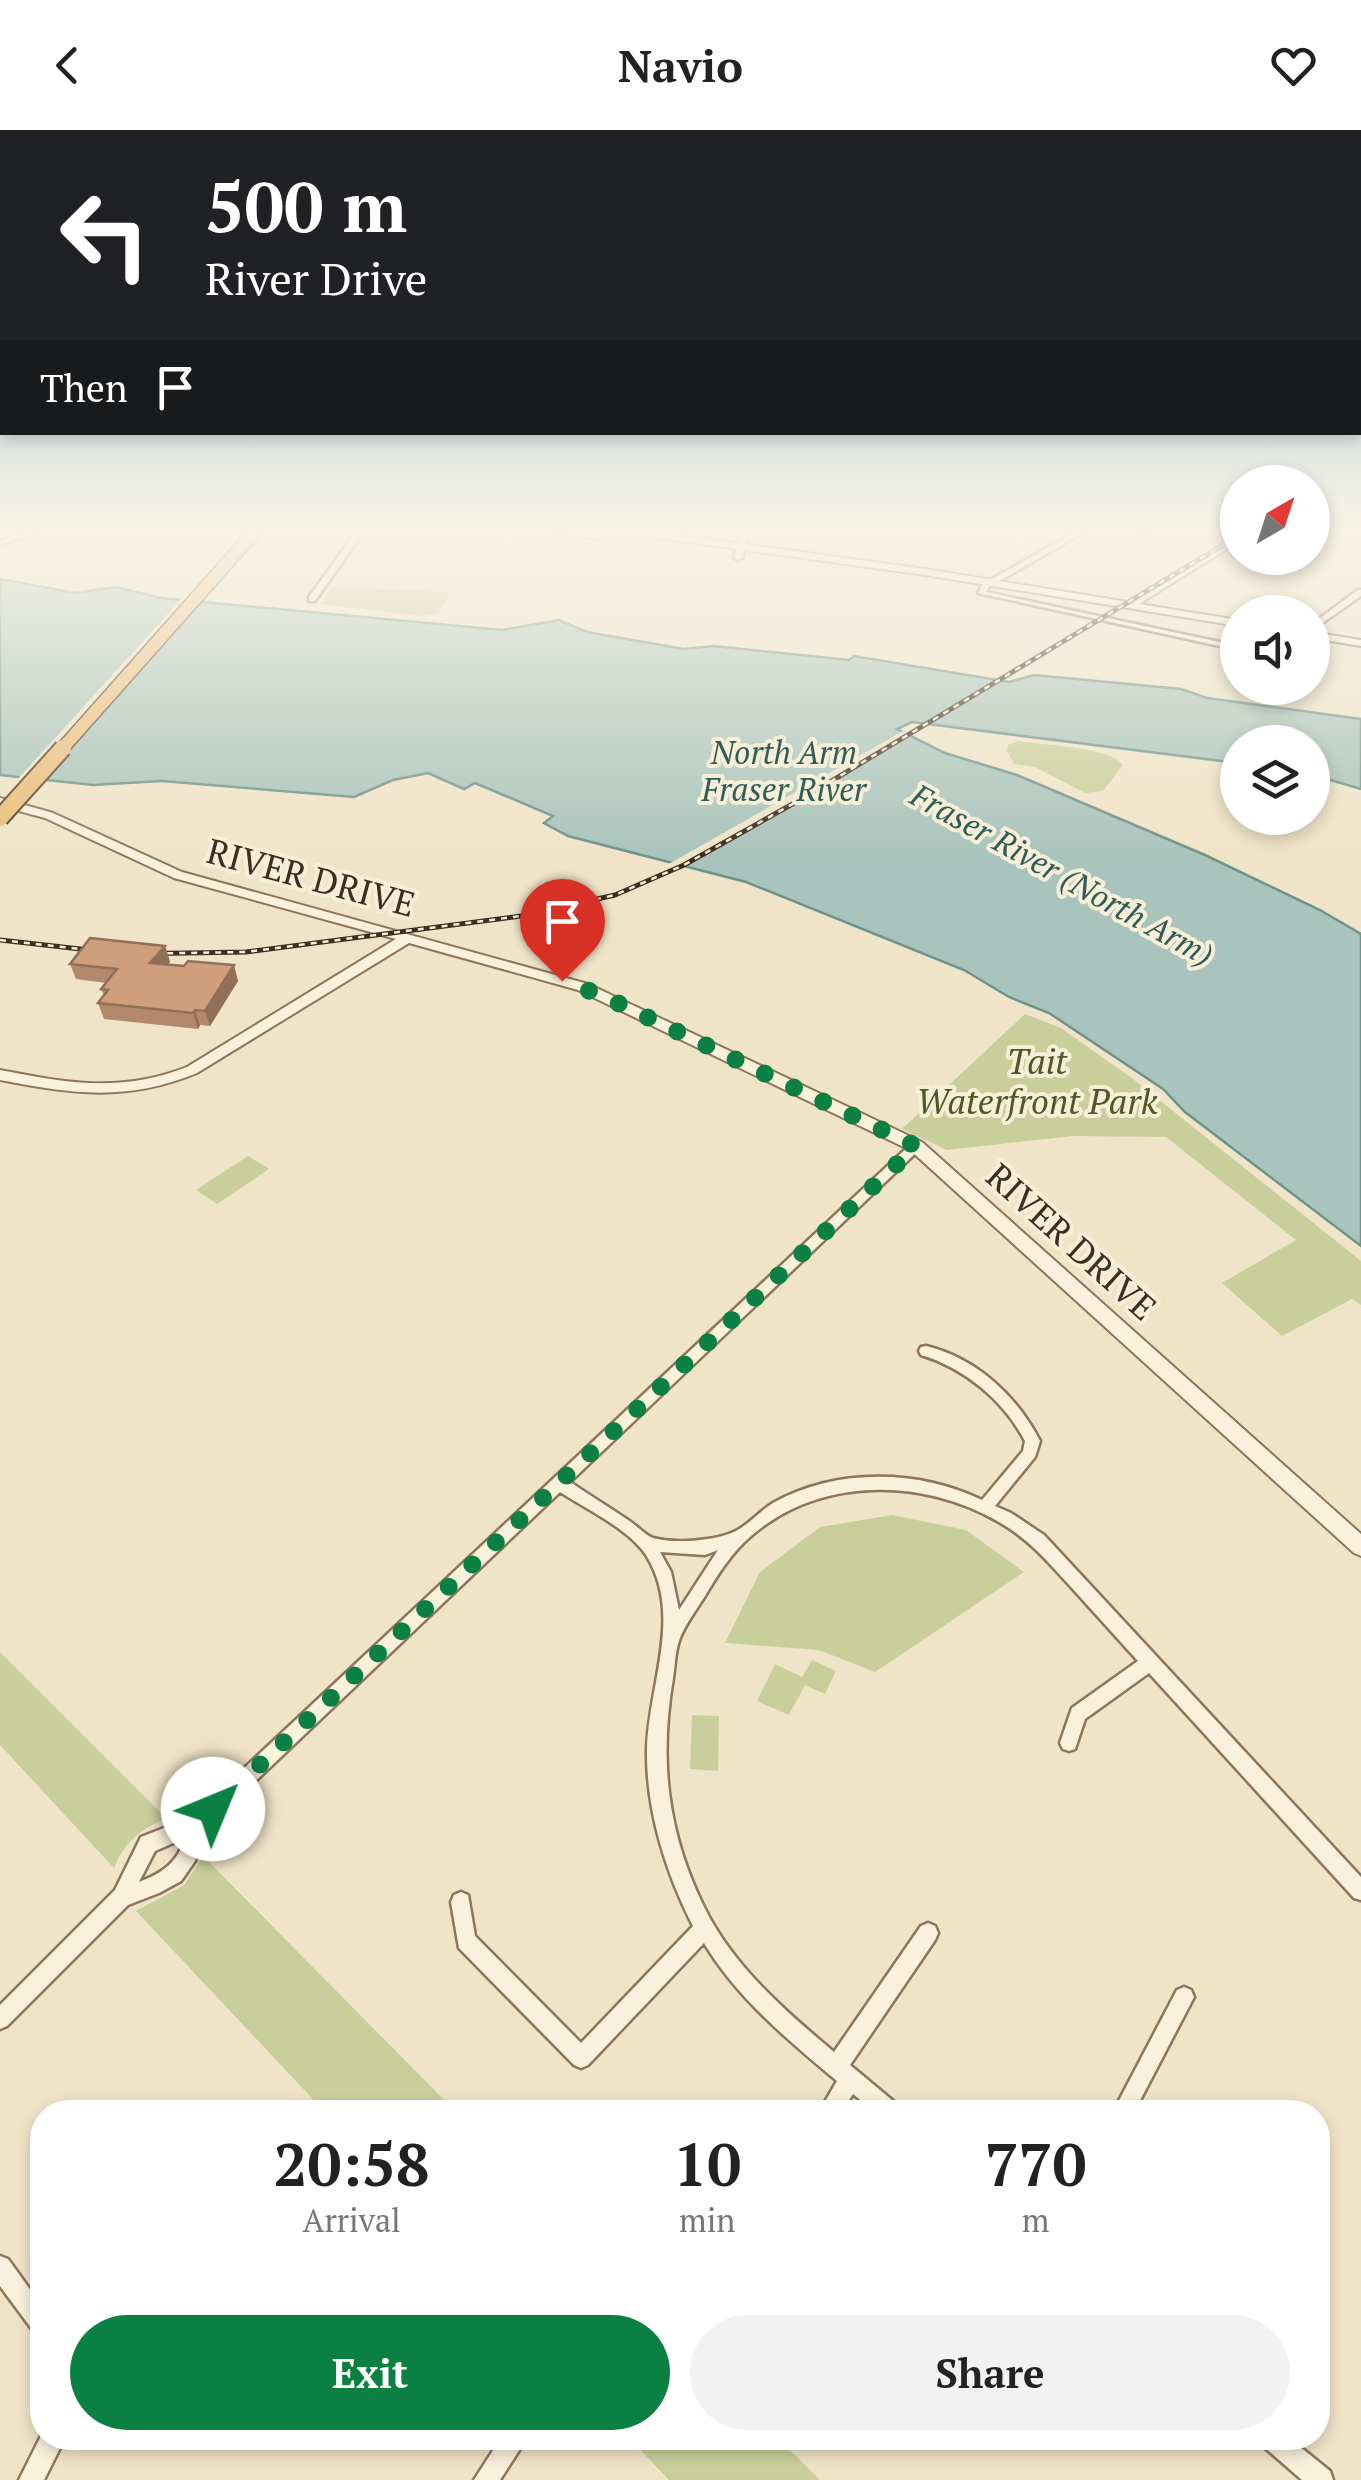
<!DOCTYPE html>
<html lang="en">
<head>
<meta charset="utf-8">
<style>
  body { margin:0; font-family:"PT Serif",serif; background:#f2f2f2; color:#222; height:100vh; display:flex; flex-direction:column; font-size:38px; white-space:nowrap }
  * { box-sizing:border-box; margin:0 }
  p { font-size:32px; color:#767676 }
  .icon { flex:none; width:55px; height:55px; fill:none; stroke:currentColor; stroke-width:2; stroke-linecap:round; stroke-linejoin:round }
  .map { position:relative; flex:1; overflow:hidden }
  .details { position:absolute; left:30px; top:1970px; width:1300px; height:350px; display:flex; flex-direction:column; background:#fff; border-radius:40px; box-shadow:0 5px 15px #0003 }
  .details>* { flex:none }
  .top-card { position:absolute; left:0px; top:0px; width:1362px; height:305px; box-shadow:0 5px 15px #0003; background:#202124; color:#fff; overflow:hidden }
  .needle { width:65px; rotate:39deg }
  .controls { position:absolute; left:1220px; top:335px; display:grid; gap:20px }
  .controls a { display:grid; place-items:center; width:110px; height:110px; border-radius:50%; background:#fff; box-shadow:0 5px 15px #0003; font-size:50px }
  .pin { position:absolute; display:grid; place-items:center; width:85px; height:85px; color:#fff; margin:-102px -42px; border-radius:50% 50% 50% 0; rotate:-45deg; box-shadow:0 0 10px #0007 }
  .pin .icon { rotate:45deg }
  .me { position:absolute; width:110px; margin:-55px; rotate:45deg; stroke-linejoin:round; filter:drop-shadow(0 0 8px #0008) }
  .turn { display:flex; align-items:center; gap:35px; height:210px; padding:0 40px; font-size:45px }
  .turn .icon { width:130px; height:130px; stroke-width:2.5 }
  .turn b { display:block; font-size:70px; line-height:85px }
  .then { display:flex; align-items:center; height:95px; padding:0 40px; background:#0003; gap:20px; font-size:38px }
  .eta { display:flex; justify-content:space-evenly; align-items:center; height:170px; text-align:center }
  .eta b { font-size:60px; font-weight:700; line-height:70px }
  .button { display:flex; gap:20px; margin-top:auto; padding:20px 40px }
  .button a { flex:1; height:115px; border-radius:60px; background:#0b8043; color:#fff; font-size:40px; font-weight:700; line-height:115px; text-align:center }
  .button a+a { background:#f2f2f2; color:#222 }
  header { display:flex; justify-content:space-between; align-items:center; height:130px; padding:0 40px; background:#fff; font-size:45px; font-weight:700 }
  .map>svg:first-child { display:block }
  .green { fill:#c9cf9b }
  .water { fill:#a9c4bc; stroke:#6f938a; stroke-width:2.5 }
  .pier { fill:#f0e4c8 }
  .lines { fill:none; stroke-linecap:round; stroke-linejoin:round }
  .minor-casing { stroke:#8d765c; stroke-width:5 }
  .tertiary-casing { stroke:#8d765c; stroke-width:4 }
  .minor { fill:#faf1dc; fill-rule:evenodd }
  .tertiary { fill:#faf1dc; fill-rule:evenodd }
  .rail-casing { stroke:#3d2e20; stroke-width:5 }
  .rail { stroke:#f7eed8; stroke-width:2.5; stroke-dasharray:6; stroke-linecap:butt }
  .trunk-bridge-far1-casing { stroke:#5b4430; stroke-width:15; stroke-linecap:butt }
  .trunk-bridge-casing { stroke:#5b4430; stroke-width:20; stroke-linecap:butt }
  .trunk-bridge-far1 { stroke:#eabe7c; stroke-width:12 }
  .trunk-bridge { stroke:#eabe7c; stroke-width:16 }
  .wall { fill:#b2896c }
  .shaded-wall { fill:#916f58 }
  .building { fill:#cf9f7d; stroke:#916f58; stroke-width:2.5 }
  .route { stroke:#0b8043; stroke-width:18; stroke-dasharray:0 32.4 }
  .labels { text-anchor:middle; stroke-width:8; stroke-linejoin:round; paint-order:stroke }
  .far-water-label { font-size:32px; font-style:italic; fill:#2f5d5a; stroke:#f7eed8 }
  .street-label { font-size:35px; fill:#3d2e20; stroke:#f7eed8 }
  .park-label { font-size:35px; font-style:italic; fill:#4d5a26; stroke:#f7eed8 }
</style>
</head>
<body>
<header><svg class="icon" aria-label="back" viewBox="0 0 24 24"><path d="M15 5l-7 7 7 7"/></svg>Navio<svg class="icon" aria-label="heart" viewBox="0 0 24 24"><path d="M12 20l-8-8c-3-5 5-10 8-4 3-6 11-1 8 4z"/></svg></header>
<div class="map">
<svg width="1361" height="2350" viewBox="0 0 1361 2350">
  <rect width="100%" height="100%" fill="#f0e4c8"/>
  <path class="green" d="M332,457L450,462L438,484L420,486L320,474Z
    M1018,611C1041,615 1111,617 1123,635L1103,661L1085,663L1035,637L1014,634L1007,621L1008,615Z
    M1025,884L1061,898L1133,949L1361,1131V1175L1352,1169L1282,1206L1222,1153L1296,1110L1166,1007L1073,1006L947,1020L902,999Z
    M248,1026L269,1039L217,1074L196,1060Z
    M892,1385L966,1400L1024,1442L875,1542L819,1520L725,1513L760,1442L820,1397Z
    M0,1522L166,1688C139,1701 126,1710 114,1738L0,1615Z
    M812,1530L836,1541L825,1564L805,1555L789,1585L757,1571L775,1534L802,1547Z
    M692,1585L719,1586L718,1641L690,1639Z
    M203,1726L456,1982H325L136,1781L184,1755Z
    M629,2308H778L820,2350H669Z"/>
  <path class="water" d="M0,449L75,463L116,457L161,468L502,500L559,490L587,502L684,519L714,516L849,530L854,526L1009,552L1034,545L1181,559L1207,568L1361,589V659L1313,645L1312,612H1238L1237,633L912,592L897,599L945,623L1017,645L1205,725L1320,780L1361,804V1116L1185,982L1163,959L1049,883L1009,867L964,840L746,752L568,706L544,693L553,686L475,653L464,659L428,643L393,650L354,667L162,651L93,655L0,645Z"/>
  <path class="pier" d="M185,465L204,466L38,655L15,652Z
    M905,600L915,604L700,729L682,738L667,735Z"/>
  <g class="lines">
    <defs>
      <path id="minor" d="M42,397H52L0,415V411Z
        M360,397H367L315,471H309V467Z
        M743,397H749L742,428L738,430L734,428Z
        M1085,397H1093L989,457L986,462L1238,516V520L978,463L983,454Z
        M1358,460H1361V466L1312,500V494Z
        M916,1012L922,1016L920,1019L570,1352C589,1365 609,1377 628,1390C636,1395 645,1405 653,1408C674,1414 717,1411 736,1401C749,1394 760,1381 773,1373C835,1338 918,1339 982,1370L1023,1321L1025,1311C1004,1271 965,1238 921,1225L919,1221L921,1217L926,1216C976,1228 1017,1266 1040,1311L1035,1327L995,1376L1011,1383L1044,1405L1361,1747V1770L1354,1768L1149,1543L1085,1589L1075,1619L1069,1621L1063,1619L1060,1613L1072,1578L1138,1531C1116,1507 1094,1482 1072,1458C1049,1433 1029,1409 999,1392C922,1348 821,1346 751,1406C732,1422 718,1444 705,1466C697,1479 683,1497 679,1511C675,1522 675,1536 673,1548C659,1630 667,1702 704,1777C733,1836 785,1881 834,1922L921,1796L928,1793L935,1796L938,1803L935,1810L850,1935L898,1975L901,1982H875L853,1964L841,1982H819L837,1951C788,1910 737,1868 704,1813L588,1935L581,1938L574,1935L459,1818L451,1772L454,1765L461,1762L468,1765L475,1806L581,1913L693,1796C666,1743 646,1680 647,1620C648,1556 684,1485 646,1425C629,1399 586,1379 560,1362L206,1698L195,1731L181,1751L159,1763L128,1775L7,1896L0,1899V1875L115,1760L141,1707L192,1687L912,1013ZM718,1420L679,1480L671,1442L660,1422L705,1425ZM185,1708C178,1732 163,1743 139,1752L155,1721Z
        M1184,1857L1191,1860L1194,1867L1134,1982H1113L1177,1860Z
        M0,2126L8,2129L42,2176V2205L34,2202L0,2156Z
        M42,2304V2308H65L44,2350H19Z
        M501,2308H527L500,2350H474Z
        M1259,2308H1289L1330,2341L1333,2350H1302L1263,2316Z"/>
      <path id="tertiary" d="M510,397L596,403L602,397H619L925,439L1128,472L1238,405V412L1139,474L1238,490V496L925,445L608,401L598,409Z
        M1312,502L1361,510V516L1312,508Z
        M0,668L53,683L182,742L588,854L922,1012L1361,1404V1426L1354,1423L910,1020L578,860L409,813L197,943C127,972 72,964 0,950V940C67,953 121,963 187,937L396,809L174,748L45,688L0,676Z"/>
    </defs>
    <use href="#minor" class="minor-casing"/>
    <use href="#tertiary" class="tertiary-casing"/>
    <use href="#minor" class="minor"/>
    <use href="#tertiary" class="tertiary"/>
    <defs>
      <path id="rail" d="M0,810L125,824L246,822L521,786L615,765L684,735L805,667L1238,406"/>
    </defs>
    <use href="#rail" class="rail-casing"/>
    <use href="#rail" class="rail"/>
    <defs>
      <path id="trunk-bridge-far1" d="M61,620L259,397"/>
      <path id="trunk-bridge" d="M0,688L63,618"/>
    </defs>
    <use href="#trunk-bridge-far1" class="trunk-bridge-far1-casing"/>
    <use href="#trunk-bridge" class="trunk-bridge-casing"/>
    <use href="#trunk-bridge-far1" class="trunk-bridge-far1"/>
    <use href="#trunk-bridge" class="trunk-bridge"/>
  </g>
  <path class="wall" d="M1122,397H1160L1145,406Z
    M165,816L170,832L167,835L238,851L210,896L200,895L198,899L104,889L98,873L104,865L101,859L106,853L76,849L70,834Z"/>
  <path class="shaded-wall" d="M1147,397H1160L1145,406Z
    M165,816L170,832L155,849L150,833Z
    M234,835L238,851L210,896L205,881Z
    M195,880L200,895L198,899L193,883Z"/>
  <path class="building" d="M90,808L165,816L150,833L184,836L188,831L234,835L205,881L195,880L193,883L98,873L108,860L101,859L117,839L70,834Z"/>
  <linearGradient id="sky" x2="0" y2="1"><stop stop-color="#8fbad6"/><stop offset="0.55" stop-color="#f8f3e6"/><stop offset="1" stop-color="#f8f3e6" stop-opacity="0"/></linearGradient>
  <rect width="1361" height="726" fill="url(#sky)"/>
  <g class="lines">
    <path class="route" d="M213,1679L916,1016L601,865L562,851"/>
  </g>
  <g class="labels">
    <g class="far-water-label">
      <text x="784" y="634">North Arm<tspan x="784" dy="37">Fraser River</tspan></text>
      <text transform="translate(1062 745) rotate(29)" y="11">Fraser River (North Arm)</text>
    </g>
    <g class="street-label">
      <text transform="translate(311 748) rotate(15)" y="12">RIVER DRIVE</text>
      <text transform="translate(1071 1112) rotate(42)" y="12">RIVER DRIVE</text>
    </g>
    <g class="park-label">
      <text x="1037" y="944">Tait<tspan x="1037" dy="40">Waterfront Park</tspan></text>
    </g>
  </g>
</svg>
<div class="controls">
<a><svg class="needle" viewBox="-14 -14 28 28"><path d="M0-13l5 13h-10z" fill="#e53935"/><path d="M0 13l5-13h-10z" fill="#767676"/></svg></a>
<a><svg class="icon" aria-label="sound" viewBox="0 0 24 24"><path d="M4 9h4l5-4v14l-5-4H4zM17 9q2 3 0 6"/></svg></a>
<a><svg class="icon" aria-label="layers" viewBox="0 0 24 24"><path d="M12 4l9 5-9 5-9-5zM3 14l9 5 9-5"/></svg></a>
</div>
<div class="pin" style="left:562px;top:851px;background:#d93025"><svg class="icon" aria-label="arrive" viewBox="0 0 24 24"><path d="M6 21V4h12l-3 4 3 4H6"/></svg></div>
<svg class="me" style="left:213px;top:1679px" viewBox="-20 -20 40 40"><circle r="19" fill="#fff"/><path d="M0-13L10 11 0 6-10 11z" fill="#0b8043"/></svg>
<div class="top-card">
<div class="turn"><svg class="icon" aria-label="left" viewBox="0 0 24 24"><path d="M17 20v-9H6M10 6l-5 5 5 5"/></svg><div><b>500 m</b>River Drive</div></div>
<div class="then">Then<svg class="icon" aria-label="arrive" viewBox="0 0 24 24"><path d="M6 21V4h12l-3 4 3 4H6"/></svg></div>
</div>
<section class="details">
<div class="eta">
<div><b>20:58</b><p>Arrival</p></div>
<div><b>10</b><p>min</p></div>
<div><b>770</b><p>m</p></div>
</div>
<div class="button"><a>Exit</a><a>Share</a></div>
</section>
</div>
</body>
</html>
